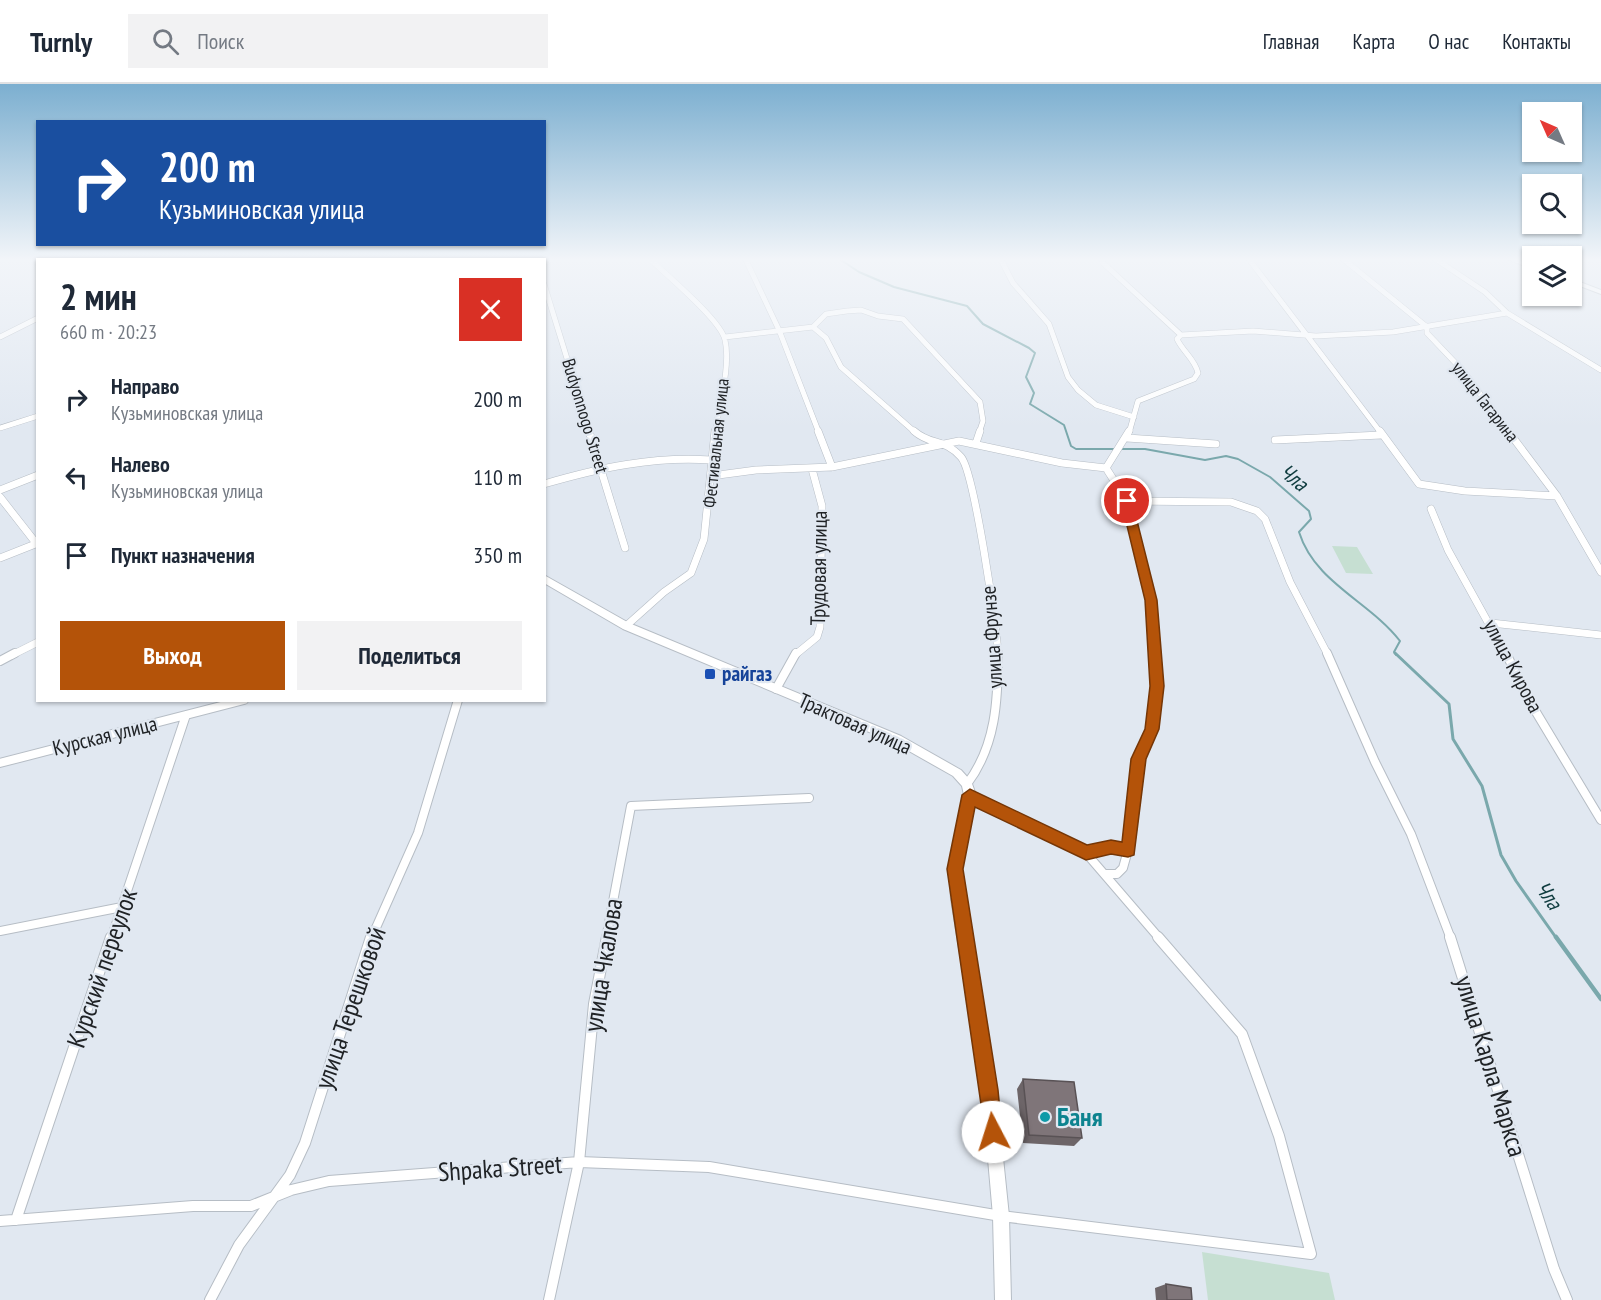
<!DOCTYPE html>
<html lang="ru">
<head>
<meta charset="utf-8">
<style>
  body { margin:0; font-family:"PT Sans Narrow",sans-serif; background:#f2f2f3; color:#1f2937; height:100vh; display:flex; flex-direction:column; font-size:22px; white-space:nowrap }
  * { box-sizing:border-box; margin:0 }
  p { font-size:20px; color:#747a83 }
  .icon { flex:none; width:33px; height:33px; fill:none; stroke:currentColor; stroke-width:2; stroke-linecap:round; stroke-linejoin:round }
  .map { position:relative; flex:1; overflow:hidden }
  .sheet { position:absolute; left:36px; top:174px; width:510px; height:444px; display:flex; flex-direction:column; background:#fff; border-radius:0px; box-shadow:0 2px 4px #0004 }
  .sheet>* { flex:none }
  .hud { position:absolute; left:36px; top:36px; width:510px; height:126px; border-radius:0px; box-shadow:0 2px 4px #0004; background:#1a4fa0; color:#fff; overflow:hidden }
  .needle { width:39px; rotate:315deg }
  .tools { position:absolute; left:1522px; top:18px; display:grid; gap:12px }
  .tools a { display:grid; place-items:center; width:60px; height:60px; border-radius:0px; background:#fff; box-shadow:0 2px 4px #0004; font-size:30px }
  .pin { position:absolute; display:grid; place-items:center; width:51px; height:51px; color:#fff; margin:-26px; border:3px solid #fff; border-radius:50%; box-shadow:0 2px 6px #0007 }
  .me { position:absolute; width:66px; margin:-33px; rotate:355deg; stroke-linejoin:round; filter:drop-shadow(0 0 4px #0008) }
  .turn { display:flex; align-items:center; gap:21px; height:126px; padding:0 24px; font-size:27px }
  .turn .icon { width:78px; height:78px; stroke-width:2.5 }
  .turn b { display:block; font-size:42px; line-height:51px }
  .round { display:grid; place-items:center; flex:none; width:63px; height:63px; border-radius:0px; background:#f2f2f3 }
  .overview { display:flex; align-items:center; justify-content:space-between; height:102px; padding:0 24px }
  h1 { font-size:36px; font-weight:700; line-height:45px }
  .button { display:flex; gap:12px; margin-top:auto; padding:12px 24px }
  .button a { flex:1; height:69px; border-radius:0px; background:#b45309; color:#fff; font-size:24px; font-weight:700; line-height:69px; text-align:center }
  .button a+a { background:#f2f2f3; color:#1f2937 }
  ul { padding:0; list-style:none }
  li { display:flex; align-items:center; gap:18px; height:78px; padding:0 24px }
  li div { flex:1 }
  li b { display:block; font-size:22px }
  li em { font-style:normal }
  header { display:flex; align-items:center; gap:36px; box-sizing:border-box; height:84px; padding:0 30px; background:#fff; border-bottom:2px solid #e0e1e3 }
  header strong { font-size:28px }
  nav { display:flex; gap:33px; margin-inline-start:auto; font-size:21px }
  .search { width:420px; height:54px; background:#f2f2f3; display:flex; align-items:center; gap:15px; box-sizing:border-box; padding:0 21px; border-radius:0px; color:#747a83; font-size:22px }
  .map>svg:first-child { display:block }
  .green { fill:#c6dfd2 }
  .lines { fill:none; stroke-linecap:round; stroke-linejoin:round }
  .stream-far2 { stroke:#7aa8ac; stroke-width:2 }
  .stream-far1 { stroke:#7aa8ac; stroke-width:3 }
  .stream { stroke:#7aa8ac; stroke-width:4.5 }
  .street-far3-casing { stroke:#b6bdc5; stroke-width:6 }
  .street-far2-casing { stroke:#b6bdc5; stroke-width:8 }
  .street-far1-casing { stroke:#b6bdc5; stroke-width:10 }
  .street-casing { stroke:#b6bdc5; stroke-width:12 }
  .secondary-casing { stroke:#b6bdc5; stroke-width:2 }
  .street-far3 { stroke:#fff; stroke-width:5 }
  .street-far2 { stroke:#fff; stroke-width:7 }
  .street-far1 { stroke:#fff; stroke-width:8 }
  .street { stroke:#fff; stroke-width:10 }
  .secondary { fill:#fff; fill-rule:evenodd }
  .wall { fill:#6d6568 }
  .building { fill:#7f7579; stroke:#595255; stroke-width:1.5 }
  .route { fill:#b45309; stroke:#753606; stroke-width:1.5 }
  .transit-dot { fill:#1a4fb4; stroke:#e1e8f1; stroke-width:2 }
  .culture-dot { fill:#0f9aa8; stroke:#e1e8f1; stroke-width:2 }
  .labels { text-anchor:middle; stroke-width:4.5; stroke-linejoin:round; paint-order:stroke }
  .far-street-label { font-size:18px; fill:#202326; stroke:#e1e8f1 }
  .street-label { font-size:21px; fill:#202326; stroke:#e1e8f1 }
  .transit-label { font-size:21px; font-weight:bold; fill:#164399; stroke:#e1e8f1; text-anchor:start }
  .water-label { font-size:22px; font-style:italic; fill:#0f3c3f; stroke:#e1e8f1 }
  .near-street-label { font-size:26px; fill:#202326; stroke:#e1e8f1 }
  .near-culture-label { font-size:26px; font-weight:bold; fill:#0d838f; stroke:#e1e8f1; text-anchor:start }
</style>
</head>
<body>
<header>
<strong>Turnly</strong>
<div class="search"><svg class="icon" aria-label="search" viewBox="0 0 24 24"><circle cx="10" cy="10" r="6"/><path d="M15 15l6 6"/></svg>Поиск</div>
<nav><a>Главная</a><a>Карта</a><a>О нас</a><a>Контакты</a></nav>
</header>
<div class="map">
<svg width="1601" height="1216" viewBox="0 0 1601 1216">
  <rect width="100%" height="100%" fill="#e1e8f1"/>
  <path class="green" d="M1332,462L1357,463L1373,490L1346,489Z
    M1202,1168L1329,1189L1335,1216H1208Z"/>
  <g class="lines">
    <path class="stream-far2" d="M838,174L859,188L894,203L967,222L983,240L1029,264L1035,269L1026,293L1034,309L1030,320L1064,341L1071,362L1076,365H1145L1205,376L1226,372L1238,375L1270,393L1309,427L1311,435L1299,448C1315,499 1369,517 1400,557L1394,568L1396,571"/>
    <path class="stream-far1" d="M1395,569L1449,620L1453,655L1482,702L1501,771L1516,797L1557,855"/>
    <path class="stream" d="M1556,853L1601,915"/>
    <defs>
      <path id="street-far3" d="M649,174C665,190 721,236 725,256C731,281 719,323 715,349
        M745,174L779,246L819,349
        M1000,174L1013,199L1049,240L1068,293L1078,306L1096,321L1134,333
        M1101,174L1103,179L1181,251
        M1248,174L1381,349
        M1342,174L1427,243V249L1464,288L1509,349
        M1434,174L1485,208L1507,229L1601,286
        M1524,180L1533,177
        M544,200L590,349
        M813,243L826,254L841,283L916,349
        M0,253L38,234
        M725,253L813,243L826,230L847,227L861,226L878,232L903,235L980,318L983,337L979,349
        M0,344L38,332
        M1129,349L1138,317L1194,295L1198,289C1195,275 1183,268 1177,255L1181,251L1253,247L1316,252L1393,248L1507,229"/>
      <path id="street-far2" d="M589,347L625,464
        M818,347L832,383
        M914,347C931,362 944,354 961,373C974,387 997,544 998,571
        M1380,347L1419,400L1465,407L1557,412
        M1508,347L1557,412L1601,488
        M1127,354L1216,360
        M1275,356L1381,351
        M976,359L980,347
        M1106,384L1129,347
        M1106,384L1127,417L1151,516L1155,571
        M711,392L756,386L832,383L959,357L1062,379L1106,384
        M544,400C599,384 653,372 711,376
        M0,406L38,391
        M0,413L36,459
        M1127,417L1231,418L1257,427L1265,435L1290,498L1328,571
        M1431,425L1448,466L1506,571
        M0,474L38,459
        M1491,539L1601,551
        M626,542L664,508L691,489L704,455L715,347
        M12,571L38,558
        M795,571L817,553L820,543L822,422L812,385"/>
      <path id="street-far1" d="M1327,569L1375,678L1411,750L1451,855
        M1506,569L1527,613L1601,736
        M0,577L15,569
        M776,605L796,569
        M0,679L244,616
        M967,700C996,662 998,616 998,569
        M970,711L1086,769L1160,855
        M1086,769L1111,763L1128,766L1139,675L1152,645L1157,602L1155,569
        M1105,790H1117L1123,784L1128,766
        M0,847L122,823
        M111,855L186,631
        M371,855L418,749L458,616
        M606,855L631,722L809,714"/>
      <path id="street" d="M1450,853L1554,1185L1567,1216
        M16,1136L111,853
        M0,1137L193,1122H251L291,1106L329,1097L579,1078L709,1083L1001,1132L1311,1170L1279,1052L1242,950L1158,853
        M210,1216L239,1161L290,1091L305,1059L371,853
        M549,1216L579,1078L594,920L607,853"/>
      <path id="secondary" d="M354,174H366L364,176H350Z
        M377,174H383L384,176H378Z
        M1504,174H1513L1533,181V185Z
        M1572,195L1601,206V210L1572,199Z
        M544,491L629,539L901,652L961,686L971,697L976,711L961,785L963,815L996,1006L1009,1132L1011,1216H995L993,1132L982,1006L951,815L949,785L964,711L962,702L953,692L893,658L623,545L544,499Z"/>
    </defs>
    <use href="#street-far3" class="street-far3-casing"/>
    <use href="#street-far2" class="street-far2-casing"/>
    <use href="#street-far1" class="street-far1-casing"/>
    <use href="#street" class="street-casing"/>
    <use href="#secondary" class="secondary-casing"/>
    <use href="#street-far3" class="street-far3"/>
    <use href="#street-far2" class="street-far2"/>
    <use href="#street-far1" class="street-far1"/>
    <use href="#street" class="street"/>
    <use href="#secondary" class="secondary"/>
  </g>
  <path class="wall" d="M1023,995L1082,1054L1074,1062L1023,1059L1017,1005Z
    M1166,1200L1192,1216H1156L1155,1204Z"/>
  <path class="building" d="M1023,995L1074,998L1082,1054L1029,1051Z
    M1166,1200L1191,1204L1192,1216H1167Z"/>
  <linearGradient id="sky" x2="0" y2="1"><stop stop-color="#7cafd0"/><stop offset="0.51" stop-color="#f2f5f9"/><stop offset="1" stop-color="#f2f5f9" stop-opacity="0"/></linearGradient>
  <rect width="1601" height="344" fill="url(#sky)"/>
  <path class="route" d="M1127,413L1132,417L1157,516L1164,602L1159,645L1146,675L1134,771L1128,773L1111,770L1086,776L975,723L963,785L998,1006L1002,1048L1000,1055L993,1058L986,1055L947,785L962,711L970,705L1087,761L1111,756L1122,758L1131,675L1145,645L1150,602L1145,516L1121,417Z"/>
  <rect class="transit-dot" x="704" y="584" width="12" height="12" rx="3"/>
  <circle class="culture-dot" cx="1045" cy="1033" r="6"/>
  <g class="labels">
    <g class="far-street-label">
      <text transform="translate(1485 318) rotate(52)" y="6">улица Гагарина</text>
      <text transform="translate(585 332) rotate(73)" y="6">Budyonnogo Street</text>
      <text transform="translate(716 359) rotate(-84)" y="6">Фестивальная улица</text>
    </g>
    <g class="street-label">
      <text transform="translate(819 484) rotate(-89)" y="7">Трудовая улица</text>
      <text transform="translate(992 553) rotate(-94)" y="7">улица Фрунзе</text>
      <text transform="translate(1513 582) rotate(62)" y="7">улица Кирова</text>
      <text transform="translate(855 640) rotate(24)" y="7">Трактовая улица</text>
      <text transform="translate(105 652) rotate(-14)" y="7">Курская улица</text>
    </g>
    <g class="transit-label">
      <text x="722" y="597">райгаз</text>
    </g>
    <g class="water-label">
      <text transform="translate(1294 393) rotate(39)" y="8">Чла</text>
      <text transform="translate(1549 811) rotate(55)" y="8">Чла</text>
    </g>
    <g class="near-street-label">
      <text transform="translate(603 881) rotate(-81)" y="9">улица Чкалова</text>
      <text transform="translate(102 884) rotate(-71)" y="9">Курский переулок</text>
      <text transform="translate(350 924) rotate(-71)" y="9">улица Терешковой</text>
      <text transform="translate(1491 982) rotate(73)" y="9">улица Карла Маркса</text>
      <text transform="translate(500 1084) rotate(-4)" y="9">Shpaka Street</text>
    </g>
    <g class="near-culture-label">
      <text x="1057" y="1042">Баня</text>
    </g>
  </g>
</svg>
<div class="tools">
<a><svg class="needle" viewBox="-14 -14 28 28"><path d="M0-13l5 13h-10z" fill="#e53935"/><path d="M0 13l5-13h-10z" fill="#747a83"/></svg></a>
<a><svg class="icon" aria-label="search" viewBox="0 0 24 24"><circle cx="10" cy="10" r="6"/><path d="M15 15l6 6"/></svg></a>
<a><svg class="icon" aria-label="layers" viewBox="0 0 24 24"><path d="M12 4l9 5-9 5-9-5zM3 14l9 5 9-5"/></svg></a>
</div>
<div class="pin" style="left:1127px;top:417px;background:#d93025"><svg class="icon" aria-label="arrive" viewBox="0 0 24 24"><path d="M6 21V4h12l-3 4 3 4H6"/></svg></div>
<svg class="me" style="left:993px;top:1048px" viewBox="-20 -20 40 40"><circle r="19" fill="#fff"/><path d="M0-13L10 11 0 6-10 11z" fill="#b45309"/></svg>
<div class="hud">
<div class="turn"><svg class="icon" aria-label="right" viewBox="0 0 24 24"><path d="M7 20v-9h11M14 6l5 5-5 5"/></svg><div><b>200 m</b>Кузьминовская улица</div></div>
</div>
<section class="sheet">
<div class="overview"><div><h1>2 мин</h1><p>660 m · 20:23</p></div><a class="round" style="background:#d93025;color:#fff"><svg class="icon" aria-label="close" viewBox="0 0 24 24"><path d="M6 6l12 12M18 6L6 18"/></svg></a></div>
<ul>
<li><svg class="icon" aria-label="right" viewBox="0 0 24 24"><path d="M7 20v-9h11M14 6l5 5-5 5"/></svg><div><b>Направо</b><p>Кузьминовская улица</p></div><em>200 m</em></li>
<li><svg class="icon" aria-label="left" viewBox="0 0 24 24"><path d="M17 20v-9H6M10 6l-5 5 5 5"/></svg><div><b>Налево</b><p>Кузьминовская улица</p></div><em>110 m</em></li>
<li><svg class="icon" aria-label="arrive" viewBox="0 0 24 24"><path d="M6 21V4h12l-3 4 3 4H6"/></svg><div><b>Пункт назначения</b></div><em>350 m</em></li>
</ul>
<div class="button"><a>Выход</a><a>Поделиться</a></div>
</section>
</div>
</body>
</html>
